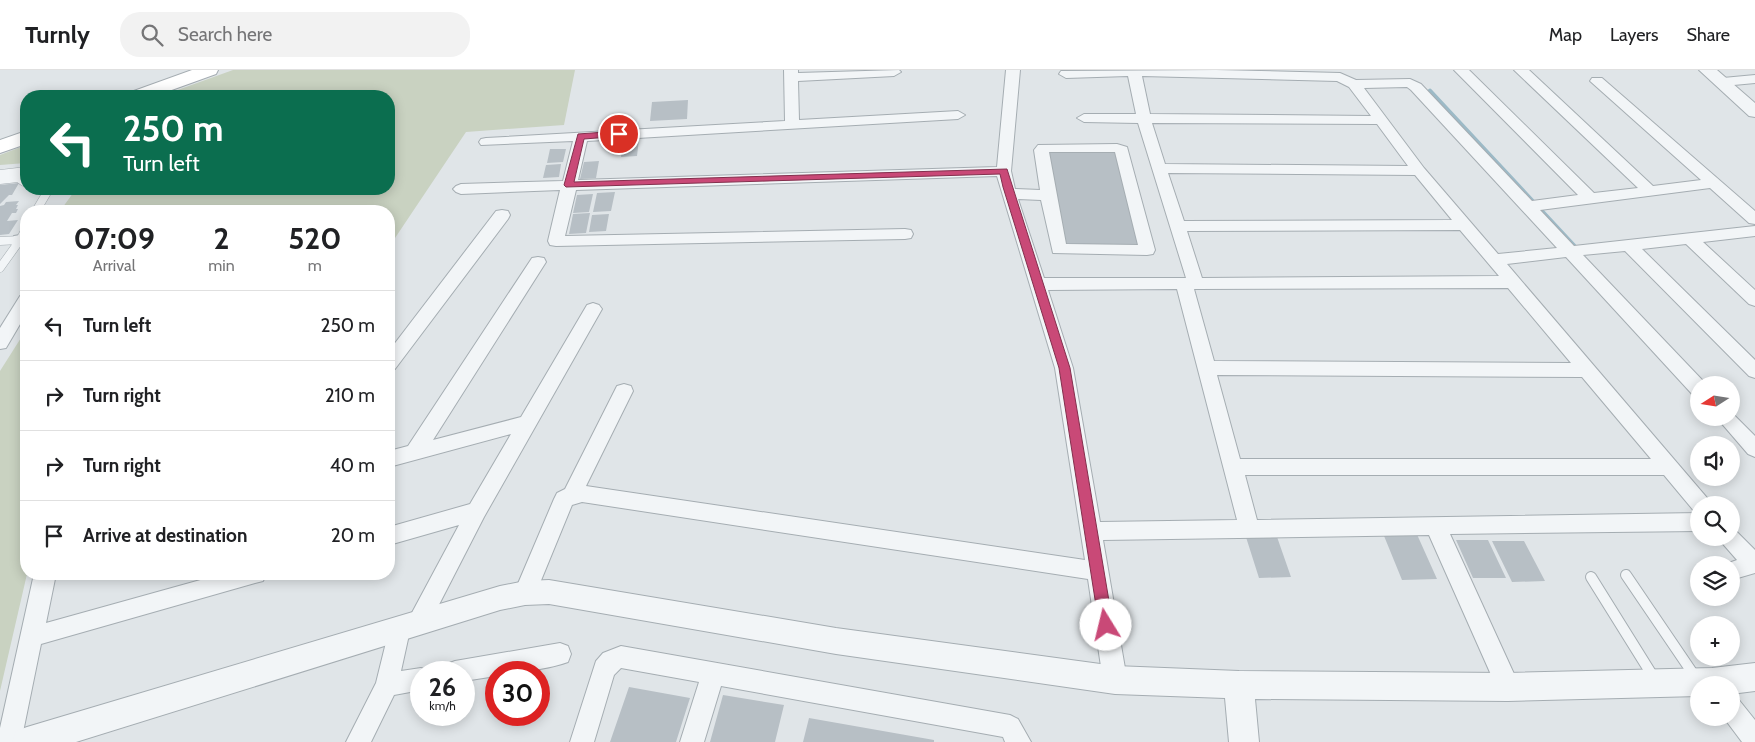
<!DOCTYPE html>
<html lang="en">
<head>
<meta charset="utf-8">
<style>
  body { margin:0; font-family:Cabin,sans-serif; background:#f2f2f2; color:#202124; height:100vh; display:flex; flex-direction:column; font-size:19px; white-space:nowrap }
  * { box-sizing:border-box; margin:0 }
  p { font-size:16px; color:#757577 }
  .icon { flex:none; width:28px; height:28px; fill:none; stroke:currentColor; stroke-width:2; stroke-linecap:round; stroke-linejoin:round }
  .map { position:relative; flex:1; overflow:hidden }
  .details { position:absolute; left:20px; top:135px; width:375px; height:375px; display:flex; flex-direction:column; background:#fff; border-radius:20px; box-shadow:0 2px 12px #0003 }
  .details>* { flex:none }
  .top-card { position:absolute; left:20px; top:20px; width:375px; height:105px; border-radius:20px; box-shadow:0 2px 12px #0003; background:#0b6e4f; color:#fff; overflow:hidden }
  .needle { width:32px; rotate:258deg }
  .buttons { position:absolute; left:1690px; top:306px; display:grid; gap:10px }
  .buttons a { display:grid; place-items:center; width:50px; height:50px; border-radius:50%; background:#fff; box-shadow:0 2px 12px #0003; font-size:25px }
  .speed { position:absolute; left:410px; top:591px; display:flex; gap:10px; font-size:25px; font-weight:700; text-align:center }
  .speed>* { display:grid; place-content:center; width:65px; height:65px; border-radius:50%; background:#fff; box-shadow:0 2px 12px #0003; line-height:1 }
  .speed small { font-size:12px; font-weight:400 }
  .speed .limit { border:8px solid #d22; background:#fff; color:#111 }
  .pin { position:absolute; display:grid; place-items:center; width:42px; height:42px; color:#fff; margin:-21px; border:2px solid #fff; border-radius:50%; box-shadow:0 1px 5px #0007 }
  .me { position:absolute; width:55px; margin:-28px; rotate:351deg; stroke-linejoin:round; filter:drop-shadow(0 0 4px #0008) }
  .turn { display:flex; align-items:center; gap:18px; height:105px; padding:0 20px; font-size:22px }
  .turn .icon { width:65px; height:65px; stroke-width:2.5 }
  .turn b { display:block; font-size:35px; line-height:42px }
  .eta { display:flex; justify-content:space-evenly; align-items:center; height:85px; text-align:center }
  .eta b { font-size:30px; font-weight:700; line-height:35px }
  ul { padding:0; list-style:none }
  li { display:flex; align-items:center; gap:15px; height:70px; padding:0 20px; border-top:1px solid #e0e0e0 }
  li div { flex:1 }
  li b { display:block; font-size:19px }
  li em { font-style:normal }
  header { display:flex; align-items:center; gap:30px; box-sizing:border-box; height:70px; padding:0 25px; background:#fff; border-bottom:1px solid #e0e0e0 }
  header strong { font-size:24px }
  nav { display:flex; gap:28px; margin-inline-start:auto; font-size:18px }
  .search { width:350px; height:45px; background:#f2f2f2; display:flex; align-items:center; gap:12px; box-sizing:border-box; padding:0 18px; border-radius:20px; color:#757577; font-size:19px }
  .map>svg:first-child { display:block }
  .green { fill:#c9d2c1 }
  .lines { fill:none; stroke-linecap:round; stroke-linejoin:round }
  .stream { stroke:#9cbac7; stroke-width:4.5 }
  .building { fill:#b7bfc5 }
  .service-far1-casing { stroke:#a5adb2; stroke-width:9 }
  .service-casing { stroke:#a5adb2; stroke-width:12 }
  .minor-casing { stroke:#a5adb2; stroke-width:2 }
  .tertiary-casing { stroke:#a5adb2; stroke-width:2 }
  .secondary-casing { stroke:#a5adb2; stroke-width:2 }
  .service-far1 { stroke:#f2f5f7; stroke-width:8 }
  .service { stroke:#f2f5f7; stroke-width:10 }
  .minor { fill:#f2f5f7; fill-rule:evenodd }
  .tertiary { fill:#f2f5f7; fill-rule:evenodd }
  .secondary { fill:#fff; fill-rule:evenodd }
  .route { fill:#c94977; stroke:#832f4d }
</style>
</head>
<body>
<header>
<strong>Turnly</strong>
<div class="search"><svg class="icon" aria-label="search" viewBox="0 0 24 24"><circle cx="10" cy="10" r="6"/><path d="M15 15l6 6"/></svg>Search here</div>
<nav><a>Map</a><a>Layers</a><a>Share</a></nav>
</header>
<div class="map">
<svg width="1755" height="672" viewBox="0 0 1755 672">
  <rect width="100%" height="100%" fill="#e0e5e8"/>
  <path class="green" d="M233,0H575L564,55L466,62L389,177V141H60L76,119H389V26H161Z
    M26,75V93L0,95V85Z
    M26,260L27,504L0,621V301Z"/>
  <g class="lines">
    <path class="stream" d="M1430,21L1578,180"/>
  </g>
  <path class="building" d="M688,30L687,49L650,51L652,32Z
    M639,69L637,86L621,87L623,70Z
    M550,79H566L563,92L547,93Z
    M1049,82H1119L1144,178H1066Z
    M599,91L596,108L580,109L584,92Z
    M561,94L559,107L543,108L546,95Z
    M19,113L12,125H9L0,134V115Z
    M615,122L611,141L593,142L597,123Z
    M593,124L589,142L573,143L577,125Z
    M19,131L16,135H18L16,139H18L16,143H12L7,151L18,150L9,164L0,165V136L4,135L6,132Z
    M590,143L586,163L569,164L573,144Z
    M609,144L606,161L589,162L592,145Z
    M1415,460L1437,509L1402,510L1382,461Z
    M1245,464H1276L1291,507L1259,508Z
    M1456,470H1488L1506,508H1473Z
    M1492,471H1524L1545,511L1512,512Z
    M629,617L690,628L676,672H610Z
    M723,625L784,635L775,672H710Z
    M809,648L934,670V672H803Z"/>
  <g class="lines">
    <defs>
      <path id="service-far1" d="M0,104L26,101
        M0,110L18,108L24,112
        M36,141L49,119
        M20,170L26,159
        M0,171L20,170L0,198"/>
      <path id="service" d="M1626,505L1696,608
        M1591,507L1654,608"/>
      <path id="minor" d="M784,0H798V3L899,0L901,2L894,6L798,11L799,50L958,41L965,45L958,49L587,71L578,110L997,97L1006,0H1020L1011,101L1015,119L1040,120L1034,80L1038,75L1117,74L1127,77L1155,180L1153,184L1147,185L1053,183L1041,130L1018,129L1044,208H1186L1138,53L1084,52L1077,48L1084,44H1136L1128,6L1066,8L1059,4L1061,1L1216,0L1340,3L1356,10L1410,9L1421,14L1532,131L1578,125L1454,0H1469L1594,123L1638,118L1514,0H1529L1653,116L1701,110L1590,11L1592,8H1602L1755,141V154L1749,153L1710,118L1540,140L1574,176L1755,156V166L1703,172L1755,220V236L1749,234L1686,174L1642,179L1755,290V308L1749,306L1625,181L1583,185L1706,314L1699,315V326L1692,324L1566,187L1507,194L1708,429L1711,435H1699V443L1694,441L1664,405H1245L1257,450L1699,443V461L1450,464L1520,617L1516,625L1508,628L1500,625L1429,465L1103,470L1127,610L1123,618L1115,621L1107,618L1103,610L1088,509L582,432L572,435L533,530L525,533L517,530L514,523L554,429L557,423L565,419L617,316L624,314L631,316L633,321L586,416L1085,490L1055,298L997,106L576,120L565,166L905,159L911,160L913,164L911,168L905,169L556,176L550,175L548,171L560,120L461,124L456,122L453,119L456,116L461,114L563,111L573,71L481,75L479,72L481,69L486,68L785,51ZM1142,6L1337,11L1349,17L1371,46L1150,44ZM1407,17L1411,20L1557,178L1498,184L1424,98L1364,18ZM1152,53L1377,54L1408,96L1165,94ZM1049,82H1115L1138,175L1066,174ZM1168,103L1415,105L1452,150L1184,151ZM1460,160L1499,206L1202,208L1187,161ZM1508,218L1571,293L1214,291L1194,219ZM1177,219L1237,450L1100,452L1073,298L1048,220ZM1217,305L1582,307L1651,389H1240Z
        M1755,5V13L1723,16L1716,12L1723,8Z
        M502,140L508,141L510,145L508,149L395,299L389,301V281L496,141Z
        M20,165L26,166V176L14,174L12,170L14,166Z
        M538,187L544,188L546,192L433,370L521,347L587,235L593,233L599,235L602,239L484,447L426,560L418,563L410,560L401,601L421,598L429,601L421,602V620L394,625L371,672H346L376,613L391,552L399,549L407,552L459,455L389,475V457L470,434L511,364L389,397V381L408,376L532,188Z
        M26,224V244L6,278L0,279V258L20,226Z
        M1731,342L1755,366V387L1748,384L1717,348H1731Z
        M1731,460L1737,462L1755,480V503L1731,510V495H1723L1737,490L1723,474L1720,468H1731Z
        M34,504H56L46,553L222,504H266L263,511L255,513L41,574L21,672H0V658Z
        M560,573L568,576L571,584L568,592C546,600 520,602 496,602V606L464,611V602H443L447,594L455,591Z
        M621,576L1010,645L1018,649L1031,672H1005L1003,667L721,616L704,672H680L699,612L621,598L614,605L594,672H570L596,591L603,583Z
        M1731,627L1739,630L1755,650V672H1742L1724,648H1731Z"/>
      <path id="tertiary" d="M1699,0H1717L1755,33V47L1749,46Z
        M549,510L836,558L1115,596L1239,601L1508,603L1712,598L1755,593V621L1731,624V615H1699V626L1508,631L1255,629L1259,672H1229L1225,628L1115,624L836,584L549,534L525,535L500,540L76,672H12L16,661L27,657L500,516L525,511Z"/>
      <path id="secondary" d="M192,0H218L216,4L155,26H128L131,22Z
        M26,61V74L0,83V70Z"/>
    </defs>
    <use href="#service-far1" class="service-far1-casing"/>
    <use href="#service" class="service-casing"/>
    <use href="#minor" class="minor-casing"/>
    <use href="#tertiary" class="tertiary-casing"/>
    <use href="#secondary" class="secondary-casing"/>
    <use href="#service-far1" class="service-far1"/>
    <use href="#service" class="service"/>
    <use href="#minor" class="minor"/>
    <use href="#tertiary" class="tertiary"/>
    <use href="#secondary" class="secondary"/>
  </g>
  <path class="route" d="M619,61L622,62V66L584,69L574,112L1007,99L1070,298L1113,555L1111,560L1106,562L1101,560L1099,555L1059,298L1003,117L1000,104L566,117L564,115L578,64Z"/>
</svg>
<div class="buttons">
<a><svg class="needle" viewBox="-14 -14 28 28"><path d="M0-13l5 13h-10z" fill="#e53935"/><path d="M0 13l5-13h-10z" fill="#757577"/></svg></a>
<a><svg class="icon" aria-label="sound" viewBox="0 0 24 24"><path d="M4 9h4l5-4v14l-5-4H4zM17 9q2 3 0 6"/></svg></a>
<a><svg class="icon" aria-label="search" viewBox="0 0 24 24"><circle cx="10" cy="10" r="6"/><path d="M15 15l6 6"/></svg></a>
<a><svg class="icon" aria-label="layers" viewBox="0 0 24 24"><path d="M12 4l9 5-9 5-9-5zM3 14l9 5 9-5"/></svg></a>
<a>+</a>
<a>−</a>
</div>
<div class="speed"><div>26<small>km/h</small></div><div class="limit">30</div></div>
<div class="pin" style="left:619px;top:64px;background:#d93025"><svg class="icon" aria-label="arrive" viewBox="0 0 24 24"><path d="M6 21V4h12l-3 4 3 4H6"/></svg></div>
<svg class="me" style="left:1106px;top:555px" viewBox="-20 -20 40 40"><circle r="19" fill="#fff"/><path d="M0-13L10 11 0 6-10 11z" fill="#c94977"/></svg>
<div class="top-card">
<div class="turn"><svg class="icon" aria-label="left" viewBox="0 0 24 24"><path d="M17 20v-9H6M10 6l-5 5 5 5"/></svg><div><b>250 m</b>Turn left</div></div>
</div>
<section class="details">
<div class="eta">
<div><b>07:09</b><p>Arrival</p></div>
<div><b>2</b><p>min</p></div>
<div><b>520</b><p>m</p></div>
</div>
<ul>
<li><svg class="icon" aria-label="left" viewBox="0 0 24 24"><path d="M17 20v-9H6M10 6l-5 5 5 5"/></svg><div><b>Turn left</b></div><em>250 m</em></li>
<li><svg class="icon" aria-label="right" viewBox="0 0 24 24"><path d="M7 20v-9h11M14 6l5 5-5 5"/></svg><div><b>Turn right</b></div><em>210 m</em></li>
<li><svg class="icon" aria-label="right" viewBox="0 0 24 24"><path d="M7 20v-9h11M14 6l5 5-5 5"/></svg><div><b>Turn right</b></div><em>40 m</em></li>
<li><svg class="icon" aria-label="arrive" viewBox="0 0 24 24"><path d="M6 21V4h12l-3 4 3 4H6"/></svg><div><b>Arrive at destination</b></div><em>20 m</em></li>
</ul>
</section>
</div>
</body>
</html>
